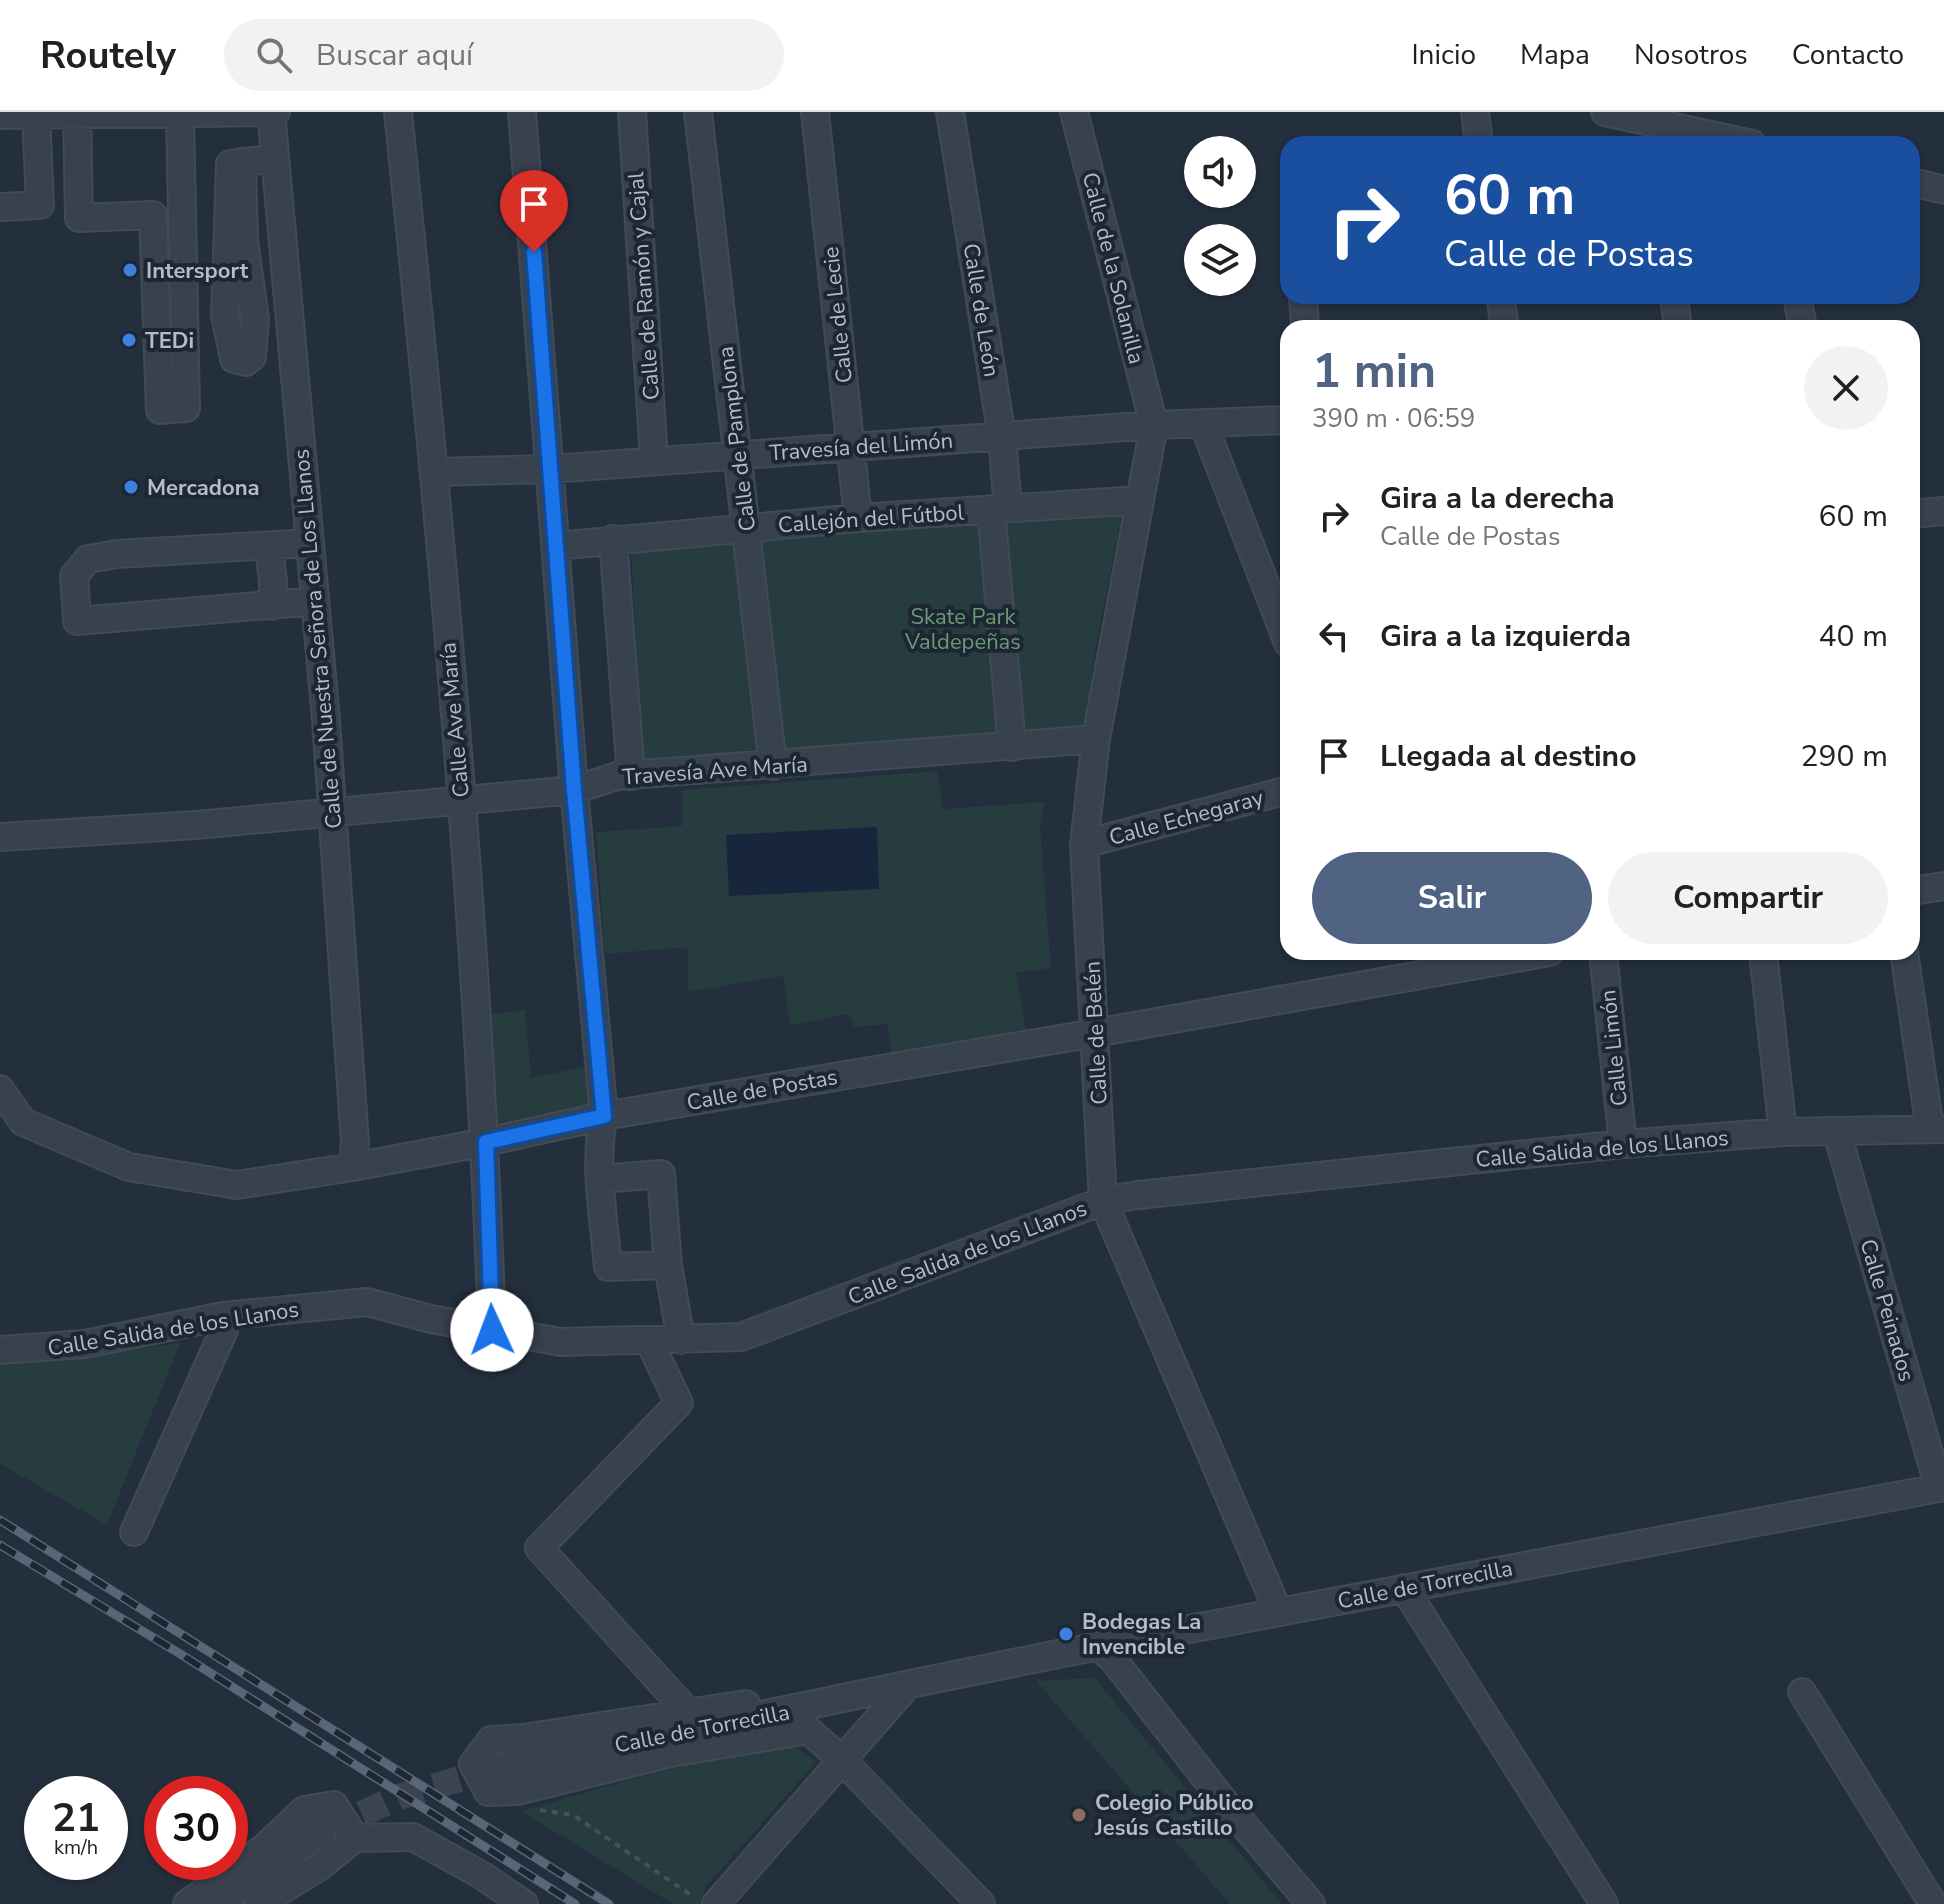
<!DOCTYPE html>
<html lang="es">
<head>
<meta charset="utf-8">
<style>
  body { margin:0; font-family:"Nunito Sans",sans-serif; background:#f2f2f2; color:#202124; height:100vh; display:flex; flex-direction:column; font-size:30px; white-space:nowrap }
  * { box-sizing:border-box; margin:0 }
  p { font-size:26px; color:#757577 }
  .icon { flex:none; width:44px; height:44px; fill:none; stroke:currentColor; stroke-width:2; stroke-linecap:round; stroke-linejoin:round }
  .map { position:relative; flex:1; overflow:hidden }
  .panel { position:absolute; left:1280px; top:208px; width:640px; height:640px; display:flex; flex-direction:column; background:#fff; border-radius:24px; box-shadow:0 2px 6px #0004 }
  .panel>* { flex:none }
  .guide { position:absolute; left:1280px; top:24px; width:640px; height:168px; border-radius:24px; box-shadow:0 2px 6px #0004; background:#1a4fa0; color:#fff; overflow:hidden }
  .tools { position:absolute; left:1184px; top:24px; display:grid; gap:16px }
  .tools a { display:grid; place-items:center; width:72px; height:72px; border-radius:50%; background:#fff; box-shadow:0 2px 6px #0004; font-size:40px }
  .speed { position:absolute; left:24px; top:1664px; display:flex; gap:16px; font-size:40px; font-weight:700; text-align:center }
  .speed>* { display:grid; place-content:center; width:104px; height:104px; border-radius:50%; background:#fff; box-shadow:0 2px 6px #0004; line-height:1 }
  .speed small { font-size:20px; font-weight:400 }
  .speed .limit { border:12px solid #d22; background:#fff; color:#111 }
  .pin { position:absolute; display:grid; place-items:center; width:68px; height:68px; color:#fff; margin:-82px -34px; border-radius:50% 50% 50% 0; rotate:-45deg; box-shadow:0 0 8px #0007 }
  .pin .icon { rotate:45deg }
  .me { position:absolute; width:88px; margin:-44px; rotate:358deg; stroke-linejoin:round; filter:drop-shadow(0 0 6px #0008) }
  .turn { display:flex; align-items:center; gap:28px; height:168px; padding:0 32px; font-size:36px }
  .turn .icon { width:104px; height:104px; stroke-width:2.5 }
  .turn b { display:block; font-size:56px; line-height:68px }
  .round { display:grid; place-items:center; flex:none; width:84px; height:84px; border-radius:42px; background:#f2f2f2 }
  .summary { display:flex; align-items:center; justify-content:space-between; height:136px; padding:0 32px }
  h1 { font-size:48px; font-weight:700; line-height:60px; color:#506383 }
  .button { display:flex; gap:16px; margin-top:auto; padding:16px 32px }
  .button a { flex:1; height:92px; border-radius:48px; background:#506383; color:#fff; font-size:32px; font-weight:700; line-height:92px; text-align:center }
  .button a+a { background:#f2f2f2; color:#202124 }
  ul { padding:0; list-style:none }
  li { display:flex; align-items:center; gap:24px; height:120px; padding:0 32px }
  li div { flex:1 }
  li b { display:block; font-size:30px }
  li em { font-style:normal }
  header { display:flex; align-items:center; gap:48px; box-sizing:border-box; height:112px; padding:0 40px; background:#fff; border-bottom:2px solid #e0e0e0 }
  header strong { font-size:38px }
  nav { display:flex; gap:44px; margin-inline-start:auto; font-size:28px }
  .search { width:560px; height:72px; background:#f2f2f2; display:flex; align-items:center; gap:20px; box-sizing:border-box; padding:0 28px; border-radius:44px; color:#757577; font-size:30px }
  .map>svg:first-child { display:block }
  .green { fill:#263c3f }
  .water { fill:#17263c }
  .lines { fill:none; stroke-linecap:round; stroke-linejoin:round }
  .minor-tunnel { stroke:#3a4453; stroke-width:26; stroke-dasharray:26 13; stroke-linecap:butt }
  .minor-casing { stroke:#414a57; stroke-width:30 }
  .path { stroke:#3f5557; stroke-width:4; stroke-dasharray:6 6; stroke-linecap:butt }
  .minor { stroke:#38414e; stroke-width:26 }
  .rail-casing { stroke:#5a6575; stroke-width:9 }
  .rail { stroke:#1d2633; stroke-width:6; stroke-dasharray:18; stroke-linecap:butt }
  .route-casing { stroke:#114b97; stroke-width:20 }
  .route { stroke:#1a73e8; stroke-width:14 }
  .shop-dot { fill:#3f7fe0; stroke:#1d2633; stroke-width:3 }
  .education-dot { fill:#8d6e63; stroke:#1d2633; stroke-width:3 }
  .labels { text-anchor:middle; stroke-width:8; stroke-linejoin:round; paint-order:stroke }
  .street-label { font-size:22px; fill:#b4bcc9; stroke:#1d2633 }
  .poi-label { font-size:22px; font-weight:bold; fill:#b4bcc9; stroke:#1d2633; text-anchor:start }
  .park-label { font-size:22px; fill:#6b9a76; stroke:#1d2633 }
</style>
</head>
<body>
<header>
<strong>Routely</strong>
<div class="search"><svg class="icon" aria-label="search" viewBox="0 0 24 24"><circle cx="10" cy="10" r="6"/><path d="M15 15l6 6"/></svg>Buscar aquí</div>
<nav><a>Inicio</a><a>Mapa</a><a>Nosotros</a><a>Contacto</a></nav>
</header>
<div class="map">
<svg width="1944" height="1792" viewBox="0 0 1944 1792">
  <rect width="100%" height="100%" fill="#242f3e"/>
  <path class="green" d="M1123,396L1097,529L1085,616L643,648L631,441L1070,397Z
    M937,659L943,697L1045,690L1040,716L1051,856L1016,861L1027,923L892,945L887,912L854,915L849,902L790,913L783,864L688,880V835L605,842L596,720L682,714V678Z
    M525,898L531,966L588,954L594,995L495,1011L485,903Z
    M180,1231L107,1413L0,1352V1247L47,1248Z
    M1092,1566L1097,1569L1282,1792H1230L1036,1569Z
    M790,1630L816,1650L702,1779L716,1792H673L521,1699L653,1661Z"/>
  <path class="water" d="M877,715L879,777L729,784L726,723Z"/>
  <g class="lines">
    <path class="minor-tunnel" d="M326,1718L399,1685L497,1656"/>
    <defs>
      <path id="minor" d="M271,0L326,608L355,1031L353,1055
        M398,0C440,405 478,811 492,1218
        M522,0L574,678L604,1004C593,1052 604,1107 608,1155L668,1153L661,1062L601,1067
        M632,0L654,348
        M698,0L773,654
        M815,0L858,406
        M950,0L1002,325L1008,396
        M1074,0L1154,313L1096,627L1084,732L1103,1089L1278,1499
        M1475,0L1479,32
        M1605,0L1752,32
        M77,2L79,106L153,103L160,298L186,296L180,1
        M0,3L276,0
        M242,50L244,128L255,207L252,245L246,250L234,247L225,203L230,52L275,46
        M1912,70L1944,78
        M0,95L40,93L36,2
        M1303,184L1305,216
        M1500,184L1505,216
        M1674,184L1678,216
        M1797,184L1803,216
        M1203,311L1288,531
        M434,360L551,357L1154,313L1288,308
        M991,397L1012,635
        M1912,402L1944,399
        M613,427L631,664
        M309,431L117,442L88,447L74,464L77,509L315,489
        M269,434L273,470V494
        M556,434L858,406L1140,388
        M0,725L196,713L574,678L617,664L1096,627
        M1084,732L1288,678
        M1912,779L1944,774
        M1603,840L1623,1032
        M1763,840L1783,1020
        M1904,840L1930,1017
        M0,977L23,1010L129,1055L237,1073L353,1055L486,1030L604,1004L1095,921L1550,840
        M1837,1021L1939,1376
        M668,1153L681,1228
        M649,1229L679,1291L539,1436L687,1599
        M0,1238L85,1232L223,1204L367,1190L431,1207L561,1230L741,1225L1103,1089L1138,1083L1623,1032L1783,1020L1944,1017
        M134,1420L224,1218L223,1204
        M1404,1476L1604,1792
        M1097,1534L1112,1546L1226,1692L1311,1792
        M1802,1580L1933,1792
        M746,1592L523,1626L491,1628L473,1652L488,1680L518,1679L671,1641L808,1618L841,1647L981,1792
        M497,1656C698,1618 898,1573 1099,1534C1381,1479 1663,1429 1944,1375
        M355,1726L413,1725L483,1764L524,1792
        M187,1792L264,1736L304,1698L334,1693L355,1726L319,1755L259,1792
        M218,1792L322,1719
        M716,1792L907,1574"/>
    </defs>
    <use href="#minor" class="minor-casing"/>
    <path class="path" d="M540,1698L573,1703L694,1785"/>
    <use href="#minor" class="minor"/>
    <defs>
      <path id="rail" d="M0,1408L609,1792
        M0,1433L182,1543L575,1792"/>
    </defs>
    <use href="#rail" class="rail-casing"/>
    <use href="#rail" class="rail"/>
  </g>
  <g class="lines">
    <defs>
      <path id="route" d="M492,1218L486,1030L604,1004L574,678L534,140"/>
    </defs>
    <use href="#route" class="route-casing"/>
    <use href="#route" class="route"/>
  </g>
  <g class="shop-dot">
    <circle cx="130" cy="158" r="8"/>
    <circle cx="129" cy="228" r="8"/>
    <circle cx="131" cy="375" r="8"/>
    <circle cx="1066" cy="1522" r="8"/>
  </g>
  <circle class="education-dot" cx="1079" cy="1703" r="8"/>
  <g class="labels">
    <g class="street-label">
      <text transform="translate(1114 156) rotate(76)" y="8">Calle de la Solanilla</text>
      <text transform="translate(643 174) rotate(-94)" y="8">Calle de Ramón y Cajal</text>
      <text transform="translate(982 198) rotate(81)" y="8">Calle de León</text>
      <text transform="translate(837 203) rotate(-96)" y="8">Calle de Lecie</text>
      <text transform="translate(736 327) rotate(-97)" y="8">Calle de Pamplona</text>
      <text transform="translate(861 334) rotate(-4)" y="8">Travesía del Limón</text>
      <text transform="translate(871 406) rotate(-4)" y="8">Callejón del Fútbol</text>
      <text transform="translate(317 527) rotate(-95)" y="8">Calle de Nuestra Señora de Los Llanos</text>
      <text transform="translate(454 608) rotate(-95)" y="8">Calle Ave María</text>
      <text transform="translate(715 658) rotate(-4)" y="8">Travesía Ave María</text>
      <text transform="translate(1186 705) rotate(-15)" y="8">Calle Echegaray</text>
      <text transform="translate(1095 921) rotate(-93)" y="8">Calle de Belén</text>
      <text transform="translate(1613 936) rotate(-96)" y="8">Calle Limón</text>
      <text transform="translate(762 977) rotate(-10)" y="8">Calle de Postas</text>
      <text transform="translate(1602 1036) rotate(-5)" y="8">Calle Salida de los Llanos</text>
      <text transform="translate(967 1140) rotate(-21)" y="8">Calle Salida de los Llanos</text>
      <text transform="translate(1888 1198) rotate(74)" y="8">Calle Peinados</text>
      <text transform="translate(173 1216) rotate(-9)" y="8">Calle Salida de los Llanos</text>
      <text transform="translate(1425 1472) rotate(-11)" y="8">Calle de Torrecilla</text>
      <text transform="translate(702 1616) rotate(-11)" y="8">Calle de Torrecilla</text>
    </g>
    <g class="poi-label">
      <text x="146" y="166">Intersport</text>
      <text x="145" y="236">TEDi</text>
      <text x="147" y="383">Mercadona</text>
      <text x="1082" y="1517">Bodegas La<tspan x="1082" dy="25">Invencible</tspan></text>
      <text x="1095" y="1698">Colegio Público<tspan x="1095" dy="25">Jesús Castillo</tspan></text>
    </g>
    <g class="park-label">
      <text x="963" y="512">Skate Park<tspan x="963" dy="25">Valdepeñas</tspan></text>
    </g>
  </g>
</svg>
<div class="tools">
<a><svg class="icon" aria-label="sound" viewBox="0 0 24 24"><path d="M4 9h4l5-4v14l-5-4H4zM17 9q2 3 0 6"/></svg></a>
<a><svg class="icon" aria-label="layers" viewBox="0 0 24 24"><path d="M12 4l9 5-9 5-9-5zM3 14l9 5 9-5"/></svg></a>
</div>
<div class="speed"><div>21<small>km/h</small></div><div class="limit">30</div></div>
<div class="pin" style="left:534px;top:140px;background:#d93025"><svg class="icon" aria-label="arrive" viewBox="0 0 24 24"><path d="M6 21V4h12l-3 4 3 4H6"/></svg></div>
<svg class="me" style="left:492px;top:1218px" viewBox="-20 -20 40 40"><circle r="19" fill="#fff"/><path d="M0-13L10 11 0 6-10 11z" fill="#1a73e8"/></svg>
<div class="guide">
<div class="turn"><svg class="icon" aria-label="right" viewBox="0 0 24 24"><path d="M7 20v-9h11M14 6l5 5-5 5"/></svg><div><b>60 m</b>Calle de Postas</div></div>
</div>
<section class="panel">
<div class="summary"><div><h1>1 min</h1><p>390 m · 06:59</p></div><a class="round"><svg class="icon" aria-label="close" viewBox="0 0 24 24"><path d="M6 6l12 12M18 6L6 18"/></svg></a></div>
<ul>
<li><svg class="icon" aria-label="right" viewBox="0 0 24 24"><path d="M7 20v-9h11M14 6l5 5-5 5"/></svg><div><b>Gira a la derecha</b><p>Calle de Postas</p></div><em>60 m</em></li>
<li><svg class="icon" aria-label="left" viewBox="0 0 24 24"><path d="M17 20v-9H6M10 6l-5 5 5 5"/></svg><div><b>Gira a la izquierda</b></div><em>40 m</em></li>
<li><svg class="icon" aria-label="arrive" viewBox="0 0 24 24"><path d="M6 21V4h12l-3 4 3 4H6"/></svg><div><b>Llegada al destino</b></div><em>290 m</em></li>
</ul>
<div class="button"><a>Salir</a><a>Compartir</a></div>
</section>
</div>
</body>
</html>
